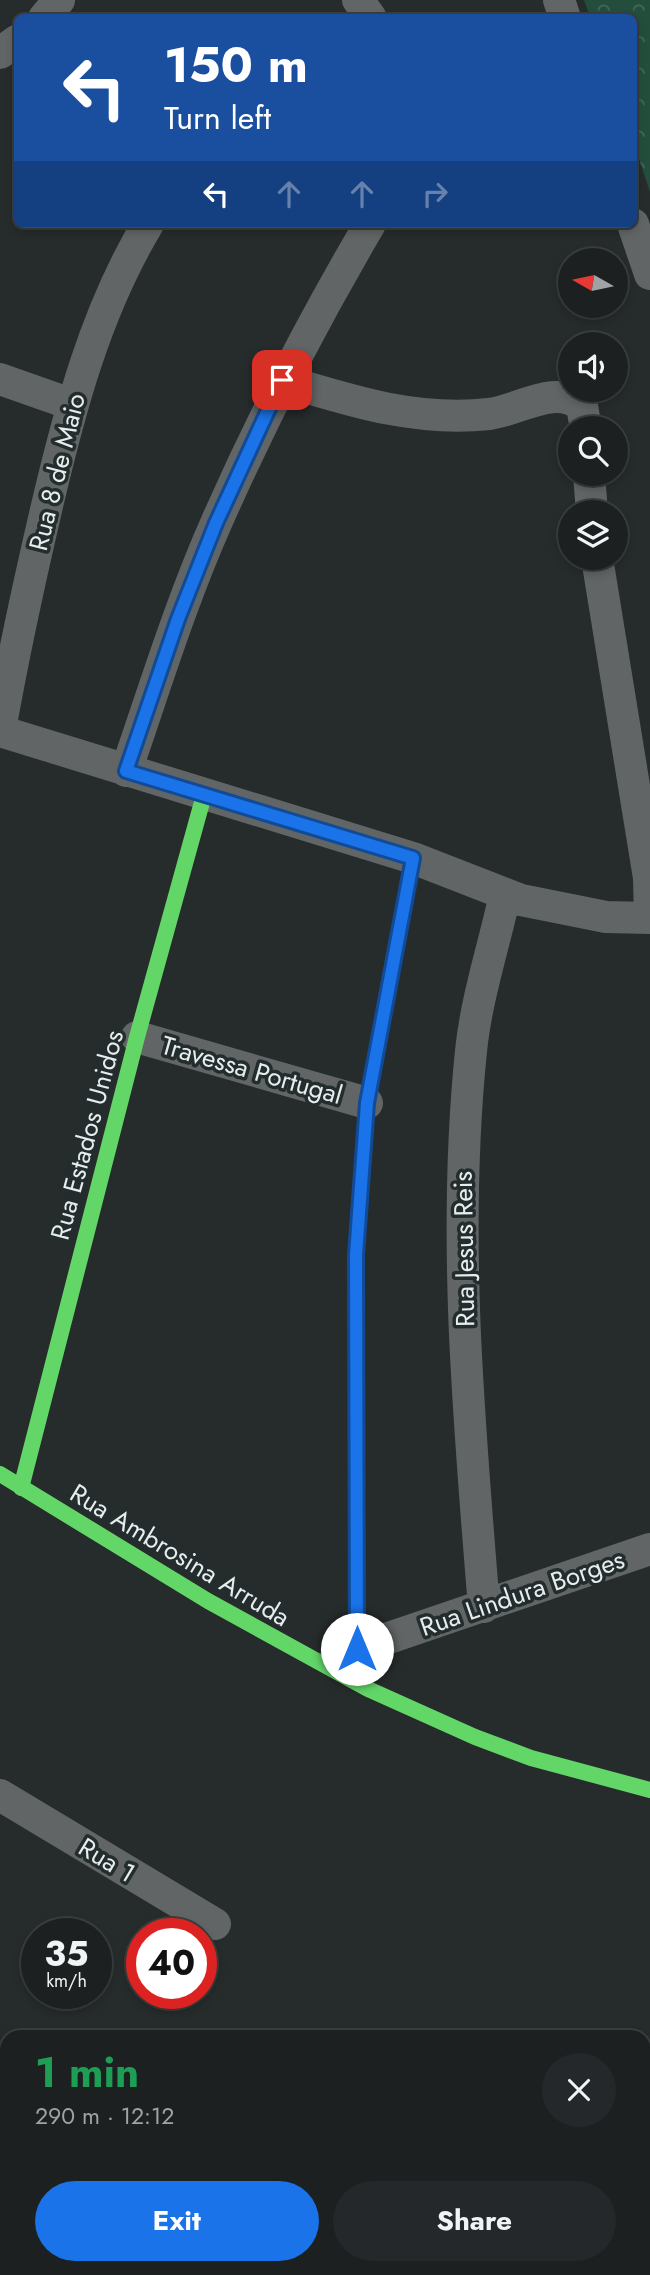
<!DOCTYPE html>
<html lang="en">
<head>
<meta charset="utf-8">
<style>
  body { margin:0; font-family:Jost,sans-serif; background:#25282a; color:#f1f3f6; height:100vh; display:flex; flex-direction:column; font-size:26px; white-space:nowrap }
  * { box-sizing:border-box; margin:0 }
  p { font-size:23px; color:#a0a3a5 }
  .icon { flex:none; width:38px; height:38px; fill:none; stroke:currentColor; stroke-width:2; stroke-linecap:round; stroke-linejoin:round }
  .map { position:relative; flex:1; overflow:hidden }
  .sheet { position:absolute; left:0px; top:2030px; width:651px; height:245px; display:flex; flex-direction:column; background:#1c2021; border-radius:21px 21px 0 0; box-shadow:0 4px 10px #0003,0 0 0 2px #3a3e3f }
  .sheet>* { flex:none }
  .guide { position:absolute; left:14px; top:14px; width:623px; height:214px; border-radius:10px; box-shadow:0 4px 10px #0003,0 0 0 2px #3a3e3f; background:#1a4fa0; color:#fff; overflow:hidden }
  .needle { width:46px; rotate:279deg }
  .buttons { position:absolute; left:558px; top:248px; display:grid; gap:14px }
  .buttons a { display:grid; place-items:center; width:70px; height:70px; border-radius:50%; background:#1c2021; box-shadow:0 4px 10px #0003,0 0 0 2px #3a3e3f; font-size:35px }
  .speed { position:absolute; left:21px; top:1918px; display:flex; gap:14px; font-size:35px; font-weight:700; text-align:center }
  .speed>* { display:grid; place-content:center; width:91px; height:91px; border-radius:50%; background:#1c2021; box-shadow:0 4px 10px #0003,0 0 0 2px #3a3e3f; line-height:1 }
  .speed small { font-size:18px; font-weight:400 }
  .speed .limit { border:10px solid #d22; background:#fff; color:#111 }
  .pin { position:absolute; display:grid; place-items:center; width:60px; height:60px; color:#fff; margin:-30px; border-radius:14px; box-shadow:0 4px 10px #0006 }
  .me { position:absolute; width:77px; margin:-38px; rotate:0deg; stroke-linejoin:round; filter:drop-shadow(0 0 5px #0008) }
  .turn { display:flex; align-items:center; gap:24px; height:147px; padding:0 35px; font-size:32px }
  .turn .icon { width:91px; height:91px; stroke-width:2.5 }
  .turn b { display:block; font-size:49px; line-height:60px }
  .lanes { display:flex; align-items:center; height:66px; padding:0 35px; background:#0003; justify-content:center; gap:35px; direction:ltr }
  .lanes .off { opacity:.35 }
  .round { display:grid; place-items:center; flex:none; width:74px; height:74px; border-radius:37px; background:#25282a }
  .overview { display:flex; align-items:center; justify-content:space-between; height:119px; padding:0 35px }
  h1 { font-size:42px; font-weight:700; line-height:52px; color:#1e9e55 }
  .action { display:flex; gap:14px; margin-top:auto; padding:14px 35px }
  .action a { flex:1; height:80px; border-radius:42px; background:#1a73e8; color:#fff; font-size:28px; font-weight:700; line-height:80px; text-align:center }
  .action a+a { background:#25282a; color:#f1f3f6 }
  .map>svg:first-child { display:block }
  .forest { fill:url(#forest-crowns) }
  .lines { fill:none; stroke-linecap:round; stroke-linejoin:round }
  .street { stroke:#626565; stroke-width:32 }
  .fast { stroke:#63d668; stroke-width:16 }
  .slow { stroke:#ff974d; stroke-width:16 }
  .route-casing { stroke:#114b97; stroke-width:18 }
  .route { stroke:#1a73e8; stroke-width:12 }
  .labels { text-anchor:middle; stroke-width:7; stroke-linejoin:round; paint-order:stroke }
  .street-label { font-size:26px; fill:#e7eded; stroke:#242d2e }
</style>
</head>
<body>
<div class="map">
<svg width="650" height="2275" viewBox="0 0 650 2275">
  <defs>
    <pattern id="forest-crowns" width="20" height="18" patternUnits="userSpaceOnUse" patternTransform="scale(1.75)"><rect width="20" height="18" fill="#234e3c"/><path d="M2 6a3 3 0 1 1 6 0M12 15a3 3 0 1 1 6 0" fill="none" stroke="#436858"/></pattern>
  </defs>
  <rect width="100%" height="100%" fill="#262b2c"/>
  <path class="forest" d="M584,0H650V192L634,144V18L590,17Z"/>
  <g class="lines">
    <path class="street" d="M358,0L371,18
      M559,0L565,18
      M44,18L59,0
      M0,53L18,40
      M633,224L650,274
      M0,379L71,404
      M282,380C351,401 416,422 489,414C518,411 555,383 582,406L586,429
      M589,474L592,513
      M597,558L649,878L650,917
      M0,730C13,656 29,583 46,510C69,412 95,312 148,224
      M0,731L413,858L521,900L606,917L650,918
      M126,771C155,687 181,602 217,521C262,419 313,321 370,224
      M137,1037L367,1103
      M484,1607C469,1422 452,1236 471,1051C476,1000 494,945 505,895
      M336,1656L650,1549
      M0,1795L215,1924
      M644,2064H650
      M0,2079L7,2082
      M0,2173L7,2178
      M143,2268L146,2275
      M539,2275L540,2268"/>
    <path class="fast" d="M0,1474L208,1601L368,1689L475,1737L531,1758L650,1790
      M21,1488L137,1037L204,795
      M357,1649L356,1255L361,1187"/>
    <path class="slow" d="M361,1187L367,1103L413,858"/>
  </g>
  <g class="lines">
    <defs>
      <path id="route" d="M282,380L216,523L178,619L126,771L413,858L367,1103L356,1255L357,1649"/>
    </defs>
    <use href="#route" class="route-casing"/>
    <use href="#route" class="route"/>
  </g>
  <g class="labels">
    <g class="street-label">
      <text transform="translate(57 472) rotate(-76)" y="9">Rua 8 de Maio</text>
      <text transform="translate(252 1070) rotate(16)" y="9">Travessa Portugal</text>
      <text transform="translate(87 1135) rotate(-75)" y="9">Rua Estados Unidos</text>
      <text transform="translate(464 1249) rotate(-91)" y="9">Rua Jesus Reis</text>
      <text transform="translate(180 1555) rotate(31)" y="9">Rua Ambrosina Arruda</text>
      <text transform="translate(522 1593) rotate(-19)" y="9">Rua Lindura Borges</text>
      <text transform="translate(107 1860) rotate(31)" y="9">Rua 1</text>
    </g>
  </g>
</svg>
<div class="buttons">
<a><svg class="needle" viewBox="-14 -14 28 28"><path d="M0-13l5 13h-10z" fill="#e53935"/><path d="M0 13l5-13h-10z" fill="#a0a3a5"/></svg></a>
<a><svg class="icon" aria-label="sound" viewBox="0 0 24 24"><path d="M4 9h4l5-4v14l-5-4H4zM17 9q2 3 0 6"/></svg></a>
<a><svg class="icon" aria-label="search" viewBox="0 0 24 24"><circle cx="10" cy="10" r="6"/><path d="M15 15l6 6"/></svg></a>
<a><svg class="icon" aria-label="layers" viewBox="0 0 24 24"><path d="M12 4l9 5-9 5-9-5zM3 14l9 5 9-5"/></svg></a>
</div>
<div class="speed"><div>35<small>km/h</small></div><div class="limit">40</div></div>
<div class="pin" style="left:282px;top:380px;background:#d93025"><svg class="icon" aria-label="arrive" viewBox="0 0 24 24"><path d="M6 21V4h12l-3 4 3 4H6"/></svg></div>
<svg class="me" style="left:357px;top:1649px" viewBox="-20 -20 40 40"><circle r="19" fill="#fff"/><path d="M0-13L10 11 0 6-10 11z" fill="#1a73e8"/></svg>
<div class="guide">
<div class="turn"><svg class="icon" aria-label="left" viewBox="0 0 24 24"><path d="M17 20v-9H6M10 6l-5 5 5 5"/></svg><div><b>150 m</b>Turn left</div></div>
<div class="lanes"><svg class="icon" aria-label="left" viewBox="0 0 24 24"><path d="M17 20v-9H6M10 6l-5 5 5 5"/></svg><svg class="icon off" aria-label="ahead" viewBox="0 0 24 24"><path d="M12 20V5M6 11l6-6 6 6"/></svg><svg class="icon off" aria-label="ahead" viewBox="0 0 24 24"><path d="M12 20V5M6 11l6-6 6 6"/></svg><svg class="icon off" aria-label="right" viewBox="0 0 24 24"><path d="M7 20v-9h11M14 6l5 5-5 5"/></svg></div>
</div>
<section class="sheet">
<div class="overview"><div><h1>1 min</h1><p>290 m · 12:12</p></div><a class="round"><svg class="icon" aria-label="close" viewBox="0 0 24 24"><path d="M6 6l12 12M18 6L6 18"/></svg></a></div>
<div class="action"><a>Exit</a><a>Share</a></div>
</section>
</div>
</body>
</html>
